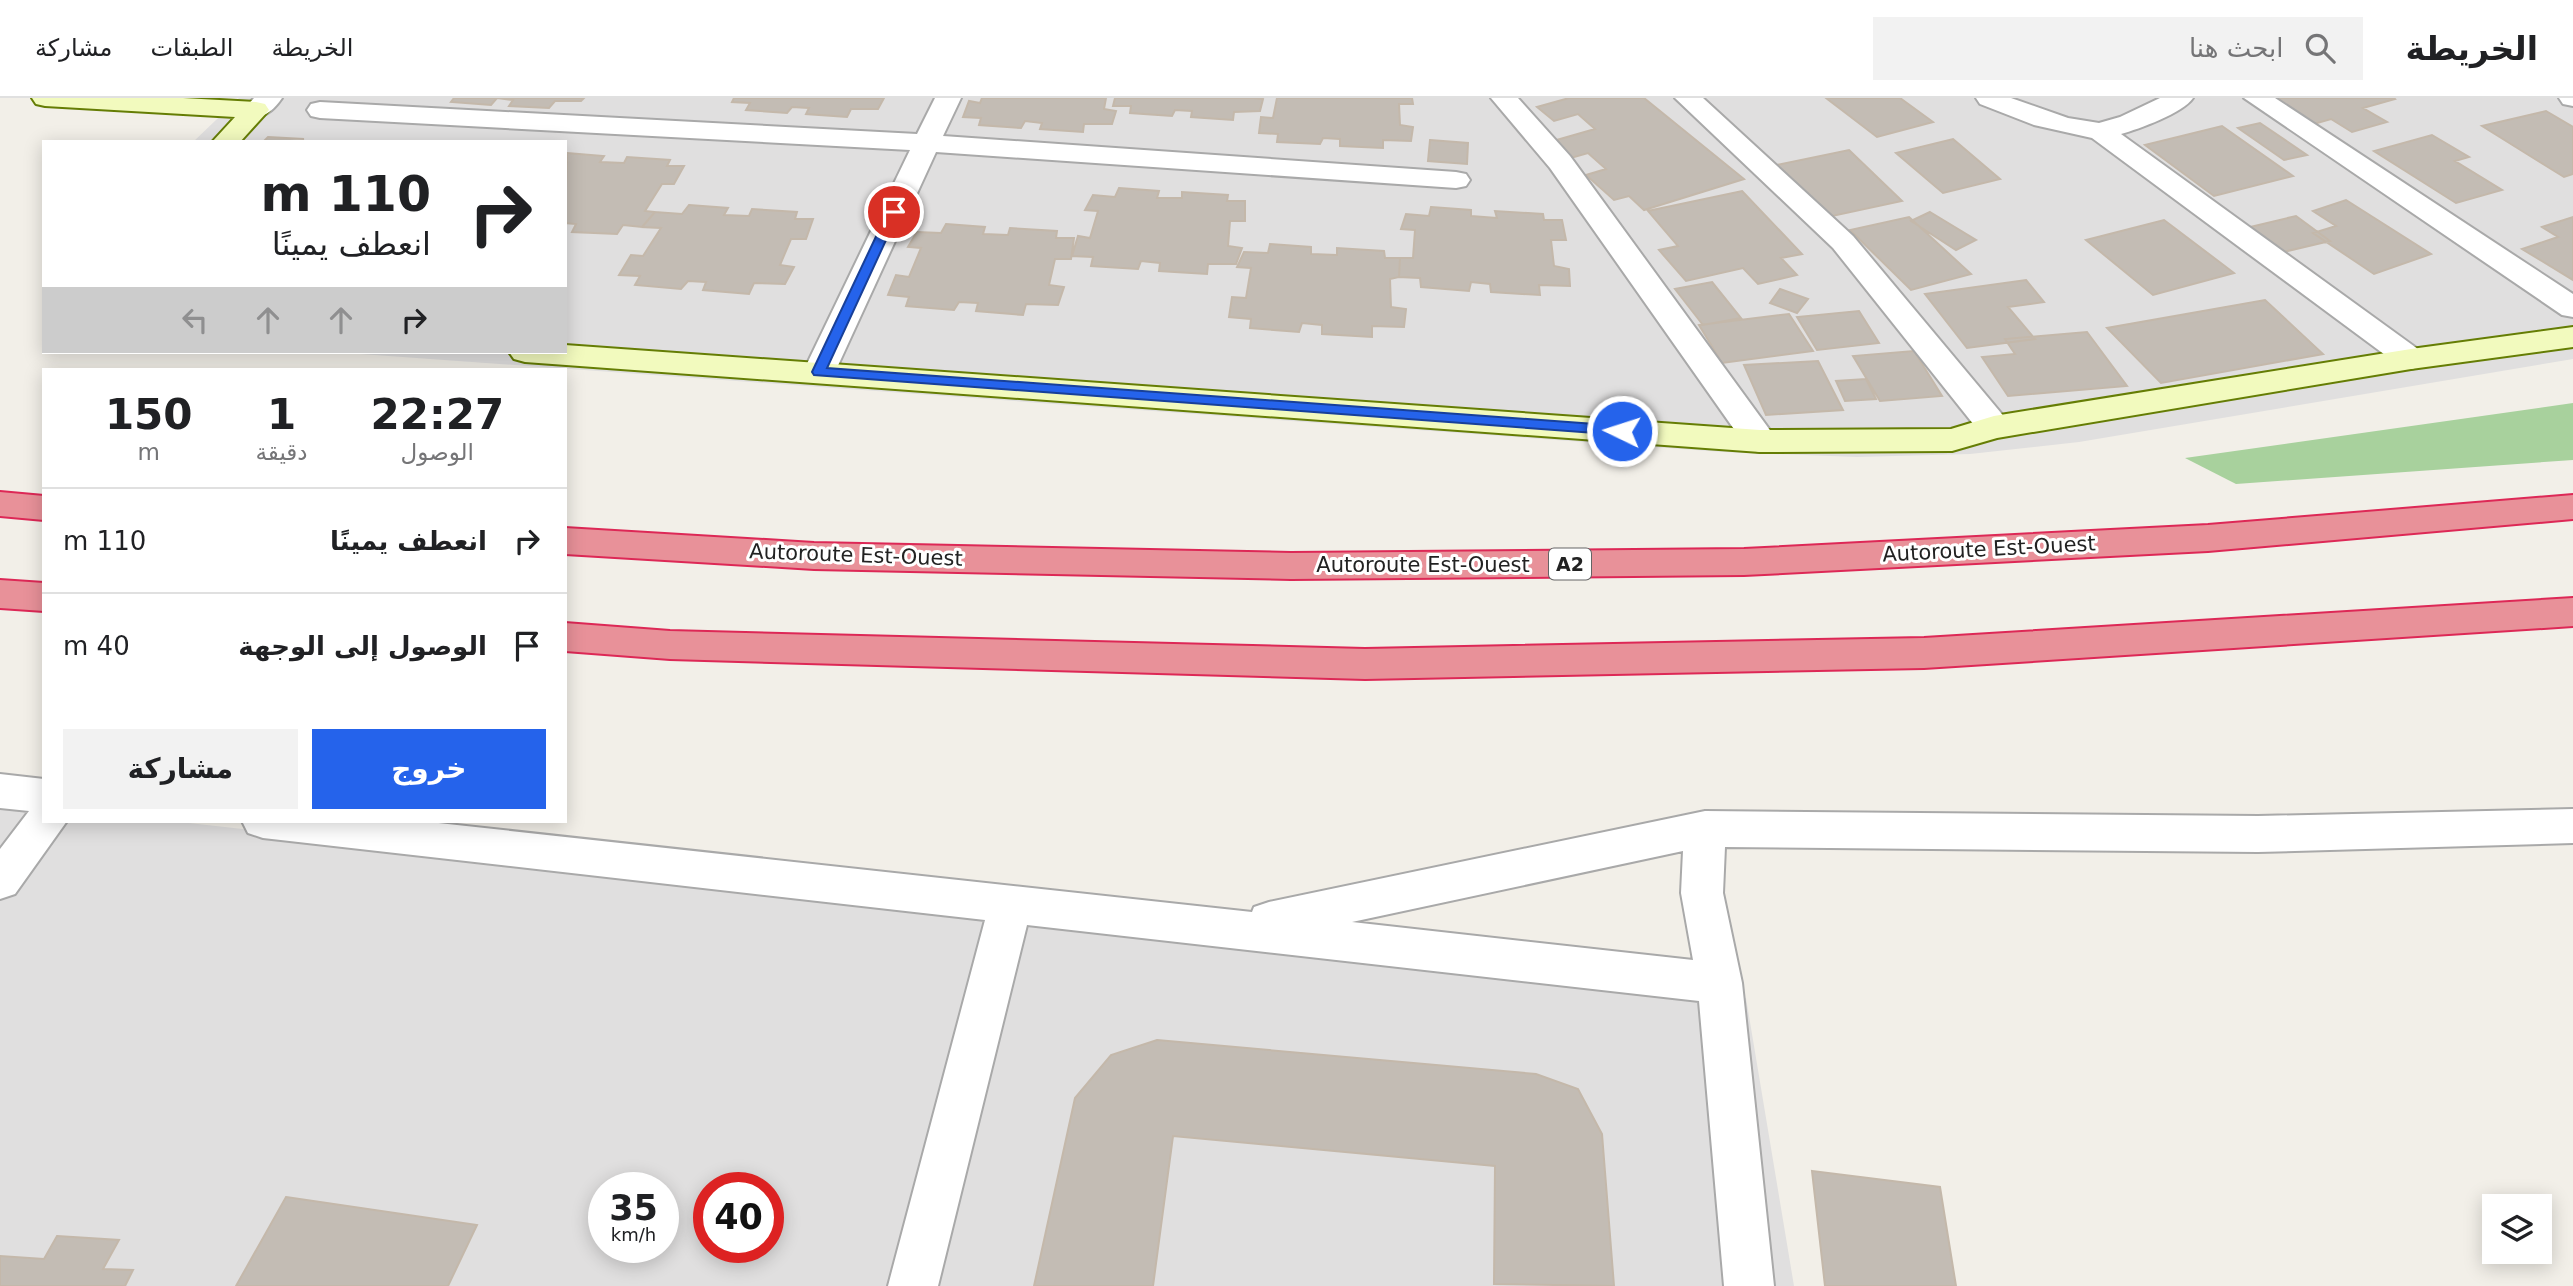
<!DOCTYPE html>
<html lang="ar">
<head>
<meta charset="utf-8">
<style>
  body { margin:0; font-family:"DejaVu Sans",Cairo,sans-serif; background:#f2f2f2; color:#202124; direction:rtl; height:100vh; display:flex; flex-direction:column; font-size:26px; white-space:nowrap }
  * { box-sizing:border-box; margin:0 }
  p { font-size:23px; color:#757577 }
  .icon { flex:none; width:38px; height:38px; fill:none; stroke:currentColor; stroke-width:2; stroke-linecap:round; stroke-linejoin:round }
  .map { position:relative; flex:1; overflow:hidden; direction:ltr }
  .panel { position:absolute; left:42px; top:270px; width:525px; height:455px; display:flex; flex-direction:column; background:#fff; border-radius:0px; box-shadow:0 4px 18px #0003; direction:rtl }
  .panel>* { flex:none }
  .banner { position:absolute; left:42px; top:42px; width:525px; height:214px; border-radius:0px; box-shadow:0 4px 18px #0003; direction:rtl; background:#fff; color:#202124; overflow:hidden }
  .buttons { position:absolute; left:2482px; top:1096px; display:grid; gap:14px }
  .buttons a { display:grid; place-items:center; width:70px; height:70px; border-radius:0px; background:#fff; box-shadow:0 4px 18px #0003; font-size:35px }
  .speed { position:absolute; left:588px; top:1074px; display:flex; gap:14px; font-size:35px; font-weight:700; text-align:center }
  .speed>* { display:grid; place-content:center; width:91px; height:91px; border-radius:50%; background:#fff; box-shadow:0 4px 18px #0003; line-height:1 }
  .speed small { font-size:18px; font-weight:400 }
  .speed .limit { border:10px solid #d22; background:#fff; color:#111 }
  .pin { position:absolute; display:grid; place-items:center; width:60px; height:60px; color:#fff; margin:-30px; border:4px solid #fff; border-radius:50%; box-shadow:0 2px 7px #0007 }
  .me { position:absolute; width:77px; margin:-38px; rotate:274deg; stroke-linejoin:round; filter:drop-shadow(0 0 5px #0008) }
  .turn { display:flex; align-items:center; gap:24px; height:147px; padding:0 21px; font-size:32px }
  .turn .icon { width:91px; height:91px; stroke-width:2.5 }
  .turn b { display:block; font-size:49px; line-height:60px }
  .lanes { display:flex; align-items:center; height:66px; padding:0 21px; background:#0003; justify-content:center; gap:35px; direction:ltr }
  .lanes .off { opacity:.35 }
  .eta { display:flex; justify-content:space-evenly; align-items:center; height:119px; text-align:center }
  .eta b { font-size:42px; font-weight:700; line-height:49px }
  .primary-button { display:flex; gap:14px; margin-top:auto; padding:14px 21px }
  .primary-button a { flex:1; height:80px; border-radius:0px; background:#2563eb; color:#fff; font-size:28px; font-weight:700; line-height:80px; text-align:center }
  .primary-button a+a { background:#f2f2f2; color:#202124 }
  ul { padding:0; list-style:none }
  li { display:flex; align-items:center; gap:21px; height:105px; padding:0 21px; border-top:2px solid #e0e0e0 }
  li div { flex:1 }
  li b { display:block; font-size:26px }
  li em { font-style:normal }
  header { display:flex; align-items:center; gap:42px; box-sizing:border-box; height:98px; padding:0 35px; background:#fff; border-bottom:2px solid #e0e0e0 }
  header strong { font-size:33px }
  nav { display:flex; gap:38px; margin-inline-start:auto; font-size:24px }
  .search { width:490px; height:63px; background:#f2f2f2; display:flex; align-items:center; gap:18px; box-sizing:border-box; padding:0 24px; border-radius:0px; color:#757577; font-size:26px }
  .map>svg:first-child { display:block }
  .residential { fill:#e0dfdf; fill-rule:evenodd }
  .forest { fill:#a8d19d }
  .building { fill:#c3bcb4; stroke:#c4b8aa; stroke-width:2 }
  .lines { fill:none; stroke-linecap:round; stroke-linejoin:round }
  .street-casing { stroke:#a9a9a9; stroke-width:4 }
  .secondary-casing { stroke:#657d04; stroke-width:4 }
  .highway-casing { stroke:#dd2856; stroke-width:4 }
  .street { fill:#fff; fill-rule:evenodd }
  .secondary { fill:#f2fabe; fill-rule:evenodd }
  .highway { fill:#e89199; fill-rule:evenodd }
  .route { fill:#2563eb; stroke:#184099; stroke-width:2 }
  .labels { text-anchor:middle; stroke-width:6; stroke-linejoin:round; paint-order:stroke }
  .shield { fill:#fff; stroke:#646464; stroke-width:2 }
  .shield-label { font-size:19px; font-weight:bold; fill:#222 }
  .street-label { font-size:21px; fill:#222; stroke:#fff }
</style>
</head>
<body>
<header>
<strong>الخريطة</strong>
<div class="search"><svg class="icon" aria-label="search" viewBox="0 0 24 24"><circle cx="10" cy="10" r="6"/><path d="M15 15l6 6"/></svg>ابحث هنا</div>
<nav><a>الخريطة</a><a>الطبقات</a><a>مشاركة</a></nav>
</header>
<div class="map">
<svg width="2573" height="1188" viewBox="0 0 2573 1188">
  <rect width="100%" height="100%" fill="#f2efe8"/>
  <path class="residential" d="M239,0H2573V261L2079,344L1970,356L1857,359L1723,354L333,254H565V44H193Z
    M0,704L44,708V723H171L1746,900L1794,1188H0ZM604,1090H663V1150H604ZM709,1090H768V1150H709Z"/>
  <path class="forest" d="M2573,305V362L2236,386L2185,360Z"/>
  <path class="building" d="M454,0H584L581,3H555L549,10L509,8L513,2L497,0L491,7L451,4Z
    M734,0H884L878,11H851L847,19L806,16L809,10L792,9L787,15L746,12L750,5L732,4Z
    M982,0H1106L1104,11L1116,13L1112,26H1084L1083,34L1040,31L1042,25L1025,23L1021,30L979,27L981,20L963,19L969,3L980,5Z
    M1115,0H1254L1263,1L1260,13L1234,14L1233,22L1191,19L1192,13L1175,12L1172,18L1130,15L1131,8H1113Z
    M1277,0H1412L1413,6H1399L1400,27L1413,29L1411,43L1383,42V50L1340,48V41L1323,40L1320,46L1277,44L1278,36L1259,35L1261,19L1273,20Z
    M1569,0H1644L1744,81L1644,112L1629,98L1614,102L1586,77L1606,71L1588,55L1571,60L1553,43L1595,31L1578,16L1554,23L1537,9Z
    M1826,0H1900L1933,24L1877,39Z
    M2280,0H2394L2395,1L2363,10L2387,24L2352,34L2331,21L2307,28L2268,3Z
    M2546,13L2573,29V76L2564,79L2482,28Z
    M2260,25L2307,57L2284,62L2238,30Z
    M2222,28L2293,78L2214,98L2145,47Z
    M2432,37L2469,59L2455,63L2502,92L2456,105L2374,53Z
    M268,39L304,41L263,44Z
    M1953,41L2000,81L1943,95L1896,55Z
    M1430,42L1468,45L1467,66L1428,63Z
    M1849,52L1902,103L1823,120L1772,68Z
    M567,55L604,58L600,64L624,65L627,59L670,62L667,68H684L674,86H662L645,113L655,114L642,129L623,127L617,136L572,134L576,126L565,125Z
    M1119,90L1159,93L1157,100H1182V94L1228,97L1227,103H1245V123H1230L1228,148L1242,150L1236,166H1208L1207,176L1159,173L1160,165L1141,163L1138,171L1091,168L1093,159L1072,158L1078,138L1090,140L1098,113L1085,112L1093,97L1115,99Z
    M1742,93L1802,156L1781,160L1797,177L1758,186L1743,170L1686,183L1659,152L1678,148L1648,113Z
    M2346,102L2431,156L2374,176L2313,135L2336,128L2313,113Z
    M689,107L728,110L724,117L749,118L752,111L797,114L795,121H813L806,141H791L780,167L794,169L785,186L754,185L749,196L703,192L706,184L688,183L681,191L635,187L640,178L619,177L631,157L643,158L661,130L642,129L655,114L682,116Z
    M1431,109L1471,112V118L1497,120L1495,113L1543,116L1544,122H1562L1566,142H1551L1554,168L1569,171L1570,188L1539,187L1540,197L1491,194L1490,186L1471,184L1469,193L1421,189L1420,180L1399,179L1400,160H1413L1415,132L1401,131L1406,116L1429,118Z
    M1930,114L1976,142L1956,152L1911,123Z
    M2296,118L2330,143L2279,155L2246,130Z
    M1909,119L1971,176L1911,192L1850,132Z
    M2573,119V182L2522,151L2558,139L2542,129Z
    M2164,122L2234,175L2153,197L2086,142Z
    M946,126L985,129L983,136L1008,137L1010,130L1057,133L1056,140H1074L1071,161H1055L1049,187L1064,189L1058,207L1026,206L1023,217L976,213L978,205L959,204L954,212L906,208L909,199L888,197L896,177L909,179L921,150L908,149L917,134L941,135Z
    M1270,146L1311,149V156L1337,157V150L1384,153L1385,160H1400L1399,179L1390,181L1391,209L1406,211L1404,229L1372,228V239L1322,236V227L1302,225L1299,234L1250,230L1251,221L1229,219L1232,199L1246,200L1251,170L1237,169L1244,154L1268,155Z
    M2026,182L2044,204L2008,209L2035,241L1967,250L1925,196Z
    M1712,184L1741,220L1703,227L1675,191Z
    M1780,191L1808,201L1797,215L1770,205Z
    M2265,202L2323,256L2161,285L2107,230Z
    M1859,213L1879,245L1817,252L1797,219Z
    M1789,216L1813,253L1722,265L1699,227Z
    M2087,234L2127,288L2008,298L1982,259L2015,256L2005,241Z
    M1914,253L1942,298L1880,303L1853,258Z
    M1818,263L1843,312L1766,317L1744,267Z
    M1866,281L1876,301L1845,303L1836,283Z
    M1157,942L1536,976L1578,991L1602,1036L1614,1188L1494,1186L1495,1068L1173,1038L1153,1188H1034L1075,1000L1111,957Z
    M1812,1073L1940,1089L1956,1188H1825Z
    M286,1099L477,1127L448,1188H236Z
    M57,1138L119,1142L103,1171L133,1172L125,1188H0V1158L44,1161Z"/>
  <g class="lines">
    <defs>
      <path id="street" d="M254,0H282C273,13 263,22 247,18L243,12Z
        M935,0H961L943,38L1456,74L1466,76L1470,82L1466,88L1456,90L936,54L835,274L830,281L819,284L808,281L803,274L910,52L320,20L311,18L307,12L311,6L320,4L917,36Z
        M1491,0H1518L1570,58L1772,335L1777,343L1772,351L1760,354L1748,351L1550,70Z
        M1675,0H1703L1853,138L2006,321L2010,329L2006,337L1994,340L1982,337L1833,150Z
        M1976,0H2011L2068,20L2099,25L2120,19L2160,0H2193C2183,15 2139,31 2121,36L2422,254L2427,261L2422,268L2411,271L2400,268L2092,40L2034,27L1980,6Z
        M2244,0H2275L2573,196V219L2562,217Z
        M2559,0H2573V8L2563,6Z
        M0,676L44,681V723H67L15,796L0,801V751L29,713L0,710Z
        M2573,711V745L2258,754L1725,749L1723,795L1742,885L1774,1188H1724L1699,903L1027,827L938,1188H888L985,822L263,740L248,735L242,723H420L1252,814L1254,809L1269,804L1705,713L2258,718ZM1683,753L1681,795L1693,862L1352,824Z"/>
      <path id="secondary" d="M32,0H183L256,4L265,6L269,12L240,44H212L235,19L45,8L36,6Z
        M2573,229V249L2411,271L1997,340L1952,353L1760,354L525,264L514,261L509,254H565V247L1760,332L1951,331L1994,318L2411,251Z"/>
      <path id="highway" d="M0,394L44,398V422L0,418Z
        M2573,397V421L2208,453L1744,477L1291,481L814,471L565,456V430L814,445L1291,455L1744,451L2208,427Z
        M0,482L44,485V513L0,510Z
        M2573,500V528L1924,570L1365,581L670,561L565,553V525L670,533L1365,551L1924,540Z"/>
    </defs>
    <use href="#street" class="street-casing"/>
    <use href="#secondary" class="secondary-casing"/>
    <use href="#highway" class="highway-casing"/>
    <use href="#street" class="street"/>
    <use href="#secondary" class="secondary"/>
    <use href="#highway" class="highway"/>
  </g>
  <path class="route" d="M889,111L899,114L827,270L1622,328L1629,333L1622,337L814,277L812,274Z"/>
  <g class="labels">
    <rect class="shield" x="1549" y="450.5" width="42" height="31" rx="5"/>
    <g class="shield-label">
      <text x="1570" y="473">A2</text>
    </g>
    <g class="street-label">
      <text transform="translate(1989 451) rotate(-3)" y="7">Autoroute Est-Ouest</text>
      <text transform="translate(856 457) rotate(2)" y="7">Autoroute Est-Ouest</text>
      <text x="1423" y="474">Autoroute Est-Ouest</text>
    </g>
  </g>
</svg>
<div class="buttons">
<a><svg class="icon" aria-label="layers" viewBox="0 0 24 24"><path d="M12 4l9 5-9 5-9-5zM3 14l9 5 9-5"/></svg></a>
</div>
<div class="speed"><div>35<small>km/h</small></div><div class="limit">40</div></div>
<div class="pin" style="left:894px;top:114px;background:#d93025"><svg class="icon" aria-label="arrive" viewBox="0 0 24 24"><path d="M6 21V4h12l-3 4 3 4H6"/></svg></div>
<svg class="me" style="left:1622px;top:333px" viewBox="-20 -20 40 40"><circle r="17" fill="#2563eb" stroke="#fff" stroke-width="3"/><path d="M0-11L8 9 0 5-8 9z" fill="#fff"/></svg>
<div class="banner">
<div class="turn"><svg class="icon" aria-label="right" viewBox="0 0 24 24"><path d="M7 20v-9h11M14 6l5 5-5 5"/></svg><div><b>110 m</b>انعطف يمينًا</div></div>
<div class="lanes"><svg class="icon off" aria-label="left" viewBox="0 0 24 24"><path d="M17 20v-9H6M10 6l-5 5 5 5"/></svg><svg class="icon off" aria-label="ahead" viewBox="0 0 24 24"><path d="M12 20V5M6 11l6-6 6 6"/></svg><svg class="icon off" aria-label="ahead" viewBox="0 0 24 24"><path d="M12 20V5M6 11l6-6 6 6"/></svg><svg class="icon" aria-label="right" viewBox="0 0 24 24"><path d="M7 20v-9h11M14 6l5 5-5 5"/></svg></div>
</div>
<section class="panel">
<div class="eta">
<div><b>22:27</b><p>الوصول</p></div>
<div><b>1</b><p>دقيقة</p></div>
<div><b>150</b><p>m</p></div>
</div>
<ul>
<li><svg class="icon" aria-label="right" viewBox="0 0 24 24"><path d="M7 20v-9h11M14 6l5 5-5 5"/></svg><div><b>انعطف يمينًا</b></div><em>110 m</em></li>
<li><svg class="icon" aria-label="arrive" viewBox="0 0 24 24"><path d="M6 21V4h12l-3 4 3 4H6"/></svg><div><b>الوصول إلى الوجهة</b></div><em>40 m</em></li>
</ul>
<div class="primary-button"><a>خروج</a><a>مشاركة</a></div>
</section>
</div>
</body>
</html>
